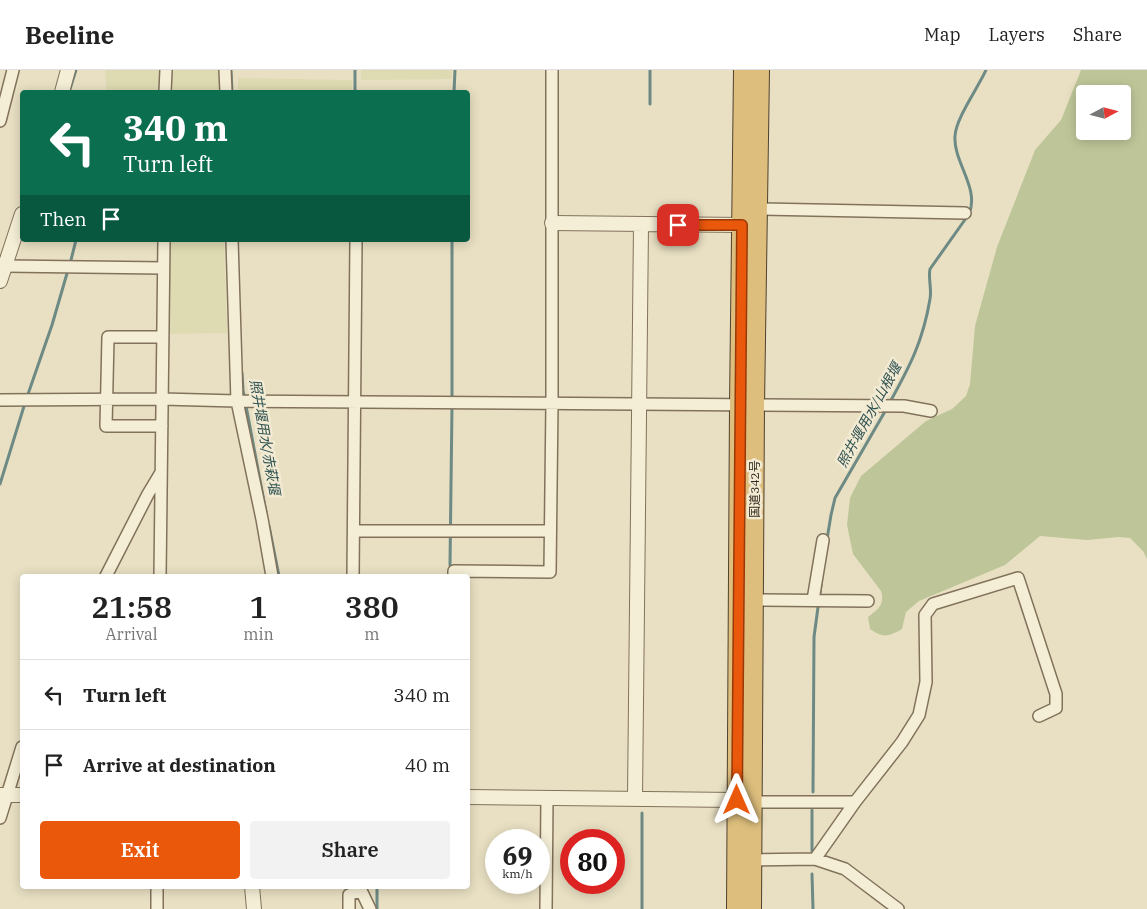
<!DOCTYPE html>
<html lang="en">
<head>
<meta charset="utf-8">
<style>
  body { margin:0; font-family:"IBM Plex Serif","Noto Sans JP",serif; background:#f2f2f2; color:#222; height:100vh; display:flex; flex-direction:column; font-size:19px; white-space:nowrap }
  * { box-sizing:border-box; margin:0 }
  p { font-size:16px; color:#767676 }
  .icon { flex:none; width:28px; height:28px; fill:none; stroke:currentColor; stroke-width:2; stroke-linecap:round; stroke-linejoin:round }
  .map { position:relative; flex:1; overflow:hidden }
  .sheet { position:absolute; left:20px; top:504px; width:450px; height:315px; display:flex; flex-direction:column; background:#fff; border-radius:5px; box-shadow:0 2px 12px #0003 }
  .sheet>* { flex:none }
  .top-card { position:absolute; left:20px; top:20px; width:450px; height:152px; border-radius:5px; box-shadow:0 2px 12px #0003; background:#0b6e4f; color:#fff; overflow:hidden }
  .needle { width:32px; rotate:83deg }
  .tools { position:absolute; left:1076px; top:15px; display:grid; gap:10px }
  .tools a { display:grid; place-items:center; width:55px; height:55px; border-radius:5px; background:#fff; box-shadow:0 2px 12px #0003; font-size:25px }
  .speed { position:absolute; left:485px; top:759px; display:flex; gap:10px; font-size:25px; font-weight:700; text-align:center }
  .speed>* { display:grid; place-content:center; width:65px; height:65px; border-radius:50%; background:#fff; box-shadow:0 2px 12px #0003; line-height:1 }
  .speed small { font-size:12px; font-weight:400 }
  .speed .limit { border:8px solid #d22; background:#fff; color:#111 }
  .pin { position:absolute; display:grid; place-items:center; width:42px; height:42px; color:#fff; margin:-21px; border-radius:10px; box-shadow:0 2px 8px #0006 }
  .me { position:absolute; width:55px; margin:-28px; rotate:0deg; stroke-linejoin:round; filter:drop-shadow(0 0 4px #0008) }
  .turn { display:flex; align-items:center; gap:18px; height:105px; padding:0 20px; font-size:22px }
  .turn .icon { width:65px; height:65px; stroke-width:2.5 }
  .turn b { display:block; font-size:35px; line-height:42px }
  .then { display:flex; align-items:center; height:48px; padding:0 20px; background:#0003; gap:10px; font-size:19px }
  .eta { display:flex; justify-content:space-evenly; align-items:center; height:85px; text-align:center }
  .eta b { font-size:30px; font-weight:600; line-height:35px }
  .primary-button { display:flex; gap:10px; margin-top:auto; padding:10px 20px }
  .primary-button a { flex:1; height:58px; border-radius:5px; background:#ea580c; color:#fff; font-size:20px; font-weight:600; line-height:58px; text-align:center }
  .primary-button a+a { background:#f2f2f2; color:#222 }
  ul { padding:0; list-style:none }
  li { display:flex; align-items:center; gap:15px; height:70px; padding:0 20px; border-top:1px solid #e0e0e0 }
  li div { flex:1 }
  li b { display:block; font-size:19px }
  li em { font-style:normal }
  header { display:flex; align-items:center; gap:30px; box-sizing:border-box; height:70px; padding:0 25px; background:#fff; border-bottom:1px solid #e0e0e0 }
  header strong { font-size:24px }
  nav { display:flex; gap:28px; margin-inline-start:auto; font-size:18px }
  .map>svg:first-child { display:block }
  .farmland { fill:#dedab2 }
  .green { fill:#bec699; fill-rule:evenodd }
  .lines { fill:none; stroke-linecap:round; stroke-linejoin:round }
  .stream { stroke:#6d8a84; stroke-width:3 }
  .minor-casing { stroke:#82725c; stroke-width:14 }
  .tertiary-casing { stroke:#82725c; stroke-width:16 }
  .trunk-casing { stroke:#504130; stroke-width:20 }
  .minor { stroke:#f5eed6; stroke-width:11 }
  .tertiary { stroke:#f5eed6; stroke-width:14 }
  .trunk { stroke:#ddbe7d; stroke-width:18 }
  .route-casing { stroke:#983908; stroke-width:12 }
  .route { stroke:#ea580c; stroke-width:9 }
  .labels { text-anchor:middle; stroke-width:5; stroke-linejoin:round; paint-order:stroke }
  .street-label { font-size:12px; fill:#332a1e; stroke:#f2ead2 }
  .water-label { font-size:14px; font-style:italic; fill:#2f5252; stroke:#f2ead2 }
</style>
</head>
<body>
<header>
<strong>Beeline</strong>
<nav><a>Map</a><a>Layers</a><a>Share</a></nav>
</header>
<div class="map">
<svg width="1147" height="839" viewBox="0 0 1147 839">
  <rect width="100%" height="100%" fill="#e9e0c3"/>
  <path class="farmland" d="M105,0H162L161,22H107Z
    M169,0H219L220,22H169Z
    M361,0H452V9L361,10Z
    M238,8L352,10V22H238Z
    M169,170H224L227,263L169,264Z"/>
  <path class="green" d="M1081,0H1147V489L1143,481L1130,468L1119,467L1087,470L1040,466L1005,495L919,531L906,542L902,559C888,567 883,568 870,559L868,547C878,539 885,535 881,521L853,484L847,455L850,428L861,406L926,351L952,339L966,326L970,314L975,256L997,177L1035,80L1061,50ZM1085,24H1122V61H1085Z"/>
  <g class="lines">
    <path class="stream" d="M231,0L232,22
      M650,0V34
      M69,22L76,0
      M355,22V0
      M454,22L455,0
      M70,194L76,170
      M242,303L243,320L266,442
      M27,327L52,255L68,200
      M452,329V170
      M890,332C910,296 923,271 930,229C932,219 928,209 930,199L969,144C980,118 953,92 955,66C956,48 978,18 986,0
      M0,414L25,333
      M269,456L279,506
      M827,469L831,445L835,428L887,338
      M450,495L452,336
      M813,722L814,567L821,515
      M812,781V740
      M812,804L813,839
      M377,839V816
      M642,839V743"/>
    <defs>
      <path id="minor" d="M225,0L226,22
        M165,22L166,0
        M0,51L13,0
        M758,139L965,143
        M232,170L237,331L262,449L272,506
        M5,196L163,198
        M0,330L162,329L237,331L904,336L931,341
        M162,356H106L108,267H162
        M354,461H550
        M106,506L148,424L160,404
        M160,506L164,170
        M353,506L356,170
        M454,506V501L550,502L552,333V0
        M754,530L868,531
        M813,530L823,470
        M753,732H855
        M0,748L22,677
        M815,789L845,799L898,839
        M753,790L815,789L855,732L902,672L919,645L926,612L925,545L933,534L1018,508L1056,624V638L1039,646
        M359,816L370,839
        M157,839V816
        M349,839V825L361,820
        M546,839L547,728"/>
      <path id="tertiary" d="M62,22L68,0
        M552,153L742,155
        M0,211L22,144
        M0,725H22
        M468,727L737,730L747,731
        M635,728L641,155
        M252,816L254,839"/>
      <path id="trunk" d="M736,839L739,335L743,0
        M752,839L755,336L760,0"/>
    </defs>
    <use href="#minor" class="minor-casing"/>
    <use href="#tertiary" class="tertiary-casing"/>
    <use href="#trunk" class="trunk-casing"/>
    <use href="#minor" class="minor"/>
    <use href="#tertiary" class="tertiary"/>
    <use href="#trunk" class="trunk"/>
  </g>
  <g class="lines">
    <defs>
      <path id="route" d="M678,155H742L737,730"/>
    </defs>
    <use href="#route" class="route-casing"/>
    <use href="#route" class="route"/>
  </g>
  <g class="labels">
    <g class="street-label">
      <text transform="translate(755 419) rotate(-90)" y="4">国道342号</text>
    </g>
    <g class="water-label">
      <text transform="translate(869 345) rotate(-61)" y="5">照井堰用水/山根堰</text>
      <text transform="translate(265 367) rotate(80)" y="5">照井堰用水/赤萩堰</text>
    </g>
  </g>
</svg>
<div class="tools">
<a><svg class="needle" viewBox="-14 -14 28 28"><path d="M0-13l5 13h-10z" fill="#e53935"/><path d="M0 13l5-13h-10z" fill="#767676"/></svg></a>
</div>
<div class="speed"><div>69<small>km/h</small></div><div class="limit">80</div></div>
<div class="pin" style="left:678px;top:155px;background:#d93025"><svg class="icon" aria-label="arrive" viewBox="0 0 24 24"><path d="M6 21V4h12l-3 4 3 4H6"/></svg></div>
<svg class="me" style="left:737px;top:730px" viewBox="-20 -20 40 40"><path d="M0-17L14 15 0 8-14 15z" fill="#ea580c" stroke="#fff" stroke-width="4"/></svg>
<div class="top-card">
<div class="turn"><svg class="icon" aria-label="left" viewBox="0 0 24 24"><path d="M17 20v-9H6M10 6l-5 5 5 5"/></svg><div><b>340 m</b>Turn left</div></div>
<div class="then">Then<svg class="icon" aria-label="arrive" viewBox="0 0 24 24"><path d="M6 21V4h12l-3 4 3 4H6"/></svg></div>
</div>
<section class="sheet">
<div class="eta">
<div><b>21:58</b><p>Arrival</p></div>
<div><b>1</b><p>min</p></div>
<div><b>380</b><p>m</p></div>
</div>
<ul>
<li><svg class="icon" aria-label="left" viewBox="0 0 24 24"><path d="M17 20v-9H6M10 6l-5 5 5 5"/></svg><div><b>Turn left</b></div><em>340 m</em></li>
<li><svg class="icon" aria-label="arrive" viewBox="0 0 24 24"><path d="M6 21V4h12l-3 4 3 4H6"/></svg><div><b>Arrive at destination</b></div><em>40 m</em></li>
</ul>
<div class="primary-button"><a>Exit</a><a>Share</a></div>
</section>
</div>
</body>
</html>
